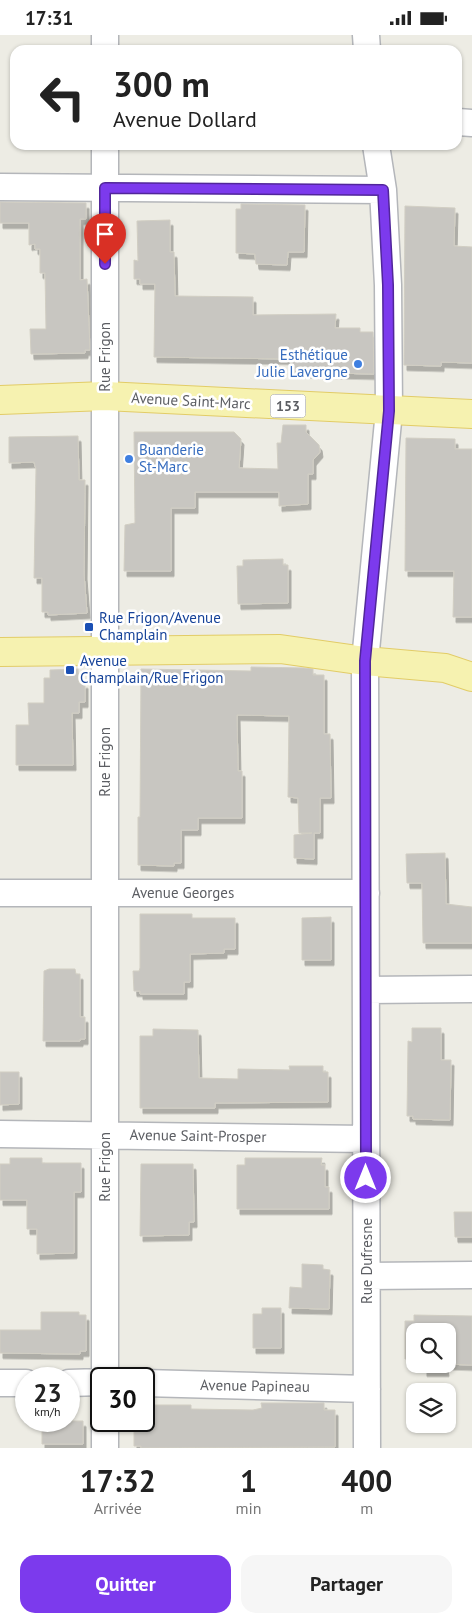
<!DOCTYPE html>
<html lang="fr">
<head>
<meta charset="utf-8">
<style>
  body { margin:0; font-family:"PT Sans",sans-serif; background:#f6f6f6; color:#222; height:100vh; display:flex; flex-direction:column; font-size:19px; white-space:nowrap }
  * { box-sizing:border-box; margin:0 }
  p { font-size:16px; color:#767676 }
  .icon { flex:none; width:28px; height:28px; fill:none; stroke:currentColor; stroke-width:2; stroke-linecap:round; stroke-linejoin:round }
  .map { position:relative; height:1413px; overflow:hidden }
  .drawer { display:flex; flex-direction:column; background:#fff; flex:1 }
  .drawer>* { flex:none }
  .guide { position:absolute; left:10px; top:10px; width:452px; height:105px; border-radius:15px; box-shadow:0 1px 4px #0004; background:#fff; color:#222; overflow:hidden }
  .tools { position:absolute; left:406px; top:1288px; display:grid; gap:10px }
  .tools a { display:grid; place-items:center; width:50px; height:50px; border-radius:10px; background:#fff; box-shadow:0 1px 4px #0004; font-size:25px }
  .speed { position:absolute; left:15px; top:1332px; display:flex; gap:10px; font-size:25px; font-weight:700; text-align:center }
  .speed>* { display:grid; place-content:center; width:65px; height:65px; border-radius:50%; background:#fff; box-shadow:0 1px 4px #0004; line-height:1 }
  .speed small { font-size:12px; font-weight:400 }
  .speed .limit { border:2px solid #111; border-radius:8px; background:#fff; color:#111 }
  .pin { position:absolute; display:grid; place-items:center; width:42px; height:42px; color:#fff; margin:-51px -21px; border-radius:50% 50% 50% 0; rotate:-45deg; box-shadow:0 0 5px #0007 }
  .pin .icon { rotate:45deg }
  .me { position:absolute; width:55px; margin:-28px; rotate:0deg; stroke-linejoin:round; filter:drop-shadow(0 0 4px #0008) }
  .turn { display:flex; align-items:center; gap:18px; height:105px; padding:0 20px; font-size:22px }
  .turn .icon { width:65px; height:65px; stroke-width:2.5 }
  .turn b { display:block; font-size:35px; line-height:42px }
  .eta { display:flex; justify-content:space-evenly; align-items:center; height:85px; text-align:center }
  .eta b { font-size:30px; font-weight:700; line-height:35px }
  .button { display:flex; gap:10px; margin-top:auto; padding:10px 20px }
  .button a { flex:1; height:58px; border-radius:15px; background:#7c3aed; color:#fff; font-size:20px; font-weight:700; line-height:58px; text-align:center }
  .button a+a { background:#f6f6f6; color:#222 }
  .status { display:flex; justify-content:space-between; align-items:center; height:35px; padding:0 25px; background:#fff; direction:ltr }
  .status svg { height:14px; fill:currentColor }
  .map>svg:first-child { display:block }
  .building { fill:#c8c6c1; stroke:#d1cec3; filter:url(#shadow) }
  .lines { fill:none; stroke-linecap:round; stroke-linejoin:round }
  .street-casing { stroke:#b4b6ba; stroke-width:29 }
  .primary-casing { stroke:#e2cc67; stroke-width:30 }
  .street { stroke:#fff; stroke-width:26 }
  .primary { stroke:#f6f2b0; stroke-width:28 }
  .route-casing { stroke:#51269a; stroke-width:12 }
  .route { stroke:#7c3aed; stroke-width:9 }
  .shop-dot { fill:#3f7fe0; stroke:#fff; stroke-width:2 }
  .transit-dot { fill:#1a4fb4; stroke:#fff; stroke-width:2 }
  .labels { text-anchor:middle; stroke-width:5; stroke-linejoin:round; paint-order:stroke }
  .shield { fill:#fff; stroke:#8d8e92; stroke-width:1 }
  .shield-label { font-size:14px; font-weight:bold; fill:#5c5e63 }
  .shop-label { font-size:15px; fill:#366cbe; stroke:#fff; text-anchor:end }
  .street-label { font-size:15px; fill:#5c5e63; stroke:#fff }
  .transit-label { font-size:15px; fill:#164399; stroke:#fff; text-anchor:start }
</style>
</head>
<body>
<div class="status"><b>17:31</b><svg viewBox="0 0 49 12"><path d="M0 12V9h3v3zM5 12V6h3v6zM10 12V3h3v9zM15 12V0h3v12zM26 1h20v11H26zM47 4h2v5h-2z"/></svg></div>
<div class="map">
<svg width="472" height="1413" viewBox="0 0 472 1413">
  <defs>
    <filter id="shadow"><feDropShadow dx="3" dy="5.5" stdDeviation="0" flood-color="#0004"/></filter>
  </defs>
  <rect width="100%" height="100%" fill="#edece4"/>
  <path class="building" d="M0,167L86,168V184H80V245L87,244L90,315H85V318L31,319L30,294H46L45,238H40V214H35V209L29,210V188H0Z
    M241,169L305,170L304,217H288L287,230L256,229L255,219L236,218V174H241Z
    M405,171L455,173L454,211L472,212V328L441,327V331L404,330Z
    M170,185V217H174L175,261L253,262V280L336,279L335,293H360V297H373L374,339L291,337V324L154,322L155,249H140V244H134V225L138,226L137,186Z
    M283,390H306V397L319,410L320,417L313,425V439H308V469L279,471V457H195V473H171V536H124L125,490L135,488L134,397H234L241,404L239,433L278,434L277,408H281Z
    M78,401L79,445H85L84,539L87,578L48,580V577H42V543H34L36,434L34,427L9,428V402Z
    M406,403L455,404V414H472V582H453L454,536H405Z
    M283,524V530H288V568L238,569L237,531H243V525Z
    M251,632L304,633L313,634V640H324V699H330L331,763H320V798H314V824L294,823V800L312,798H299L298,763L288,762L289,681L237,680L238,736H242V783H198V795H181V828H174V831L138,830V782H140L141,634L251,636Z
    M78,634L79,648H85V667H79V678H72L73,730H16V690H29L28,668H44V643H50V635Z
    M445,818L446,869L472,872V908H423L422,848H407L406,819Z
    M140,879H192V883H235V914H224V918L190,919V947H184V959H140V956H134L133,936H139L140,933Z
    M331,882V925H302V883Z
    M49,934H75L76,939H80V982H85V1004H80V1006H43L44,936Z
    M412,993H441V1025H451L450,1085L413,1084V1081H407L408,1006L412,1007Z
    M153,994L198,995L199,1043L238,1044V1034L290,1035L289,1031H323V1037H328V1067L215,1068V1073H140V1001H153Z
    M0,1037H19V1069L0,1070Z
    M10,1123H42V1128H81V1157H74V1218L37,1219V1194H27V1165H0V1129H10Z
    M245,1123H322L321,1130H325V1152H329V1174H237V1130H245Z
    M141,1129H193L194,1187H189V1200L140,1201Z
    M454,1177H472V1202H455Z
    M302,1229L323,1230V1234L330,1235L329,1274L289,1273L290,1252L302,1253Z
    M262,1273H281V1313H253V1279H262Z
    M41,1277H79V1280H86V1316H80V1319L0,1318V1295H41Z
    M414,1280L472,1281V1330L445,1329L446,1336H424V1329H448V1296H415V1324H405V1286H414Z
    M261,1368H324V1375H335V1412L141,1413V1411H134V1386H144V1370H191V1374L253,1375L262,1373Z
    M42,1386H83V1409H42Z"/>
  <g class="lines">
    <defs>
      <path id="street" d="M105,0V15
        M366,0L367,15
        M458,87L472,88
        M105,110V1344
        M0,152L383,155
        M0,858H366
        M366,955L472,954
        M0,1099L366,1104
        M367,1241L472,1240
        M0,1348H26
        M69,1348L101,1347
        M144,1348L367,1354
        M105,1413V1386
        M367,1413L365,626L389,376L388,250L383,155L376,110"/>
      <path id="primary" d="M0,365L105,361L472,379
        M0,617L280,614L365,626L445,633L472,642"/>
    </defs>
    <use href="#street" class="street-casing"/>
    <use href="#primary" class="primary-casing"/>
    <use href="#street" class="street"/>
    <use href="#primary" class="primary"/>
  </g>
  <g class="lines">
    <defs>
      <path id="route" d="M105,229V153L383,155L388,250L389,376L365,626L366,1143"/>
    </defs>
    <use href="#route" class="route-casing"/>
    <use href="#route" class="route"/>
  </g>
  <g class="shop-dot">
    <circle cx="358" cy="329" r="5"/>
    <circle cx="129" cy="424" r="5"/>
  </g>
  <g class="transit-dot">
    <rect x="84" y="587" width="10" height="10" rx="2.5"/>
    <rect x="65" y="630" width="10" height="10" rx="2.5"/>
  </g>
  <g class="labels">
    <rect class="shield" x="270.5" y="359.5" width="35" height="23" rx="4"/>
    <g class="shield-label">
      <text x="288" y="376">153</text>
    </g>
    <g class="shop-label">
      <text x="348" y="325">Esthétique<tspan x="348" dy="17">Julie Lavergne</tspan></text>
      <text x="139" y="420" text-anchor="start">Buanderie<tspan x="139" dy="17">St-Marc</tspan></text>
    </g>
    <g class="street-label">
      <text transform="translate(105 322) rotate(-90)" y="5">Rue Frigon</text>
      <text transform="translate(191 366) rotate(3)" y="5">Avenue Saint-Marc</text>
      <text transform="translate(105 727) rotate(-90)" y="5">Rue Frigon</text>
      <text x="183" y="863">Avenue Georges</text>
      <text transform="translate(198 1101) rotate(1)" y="5">Avenue Saint-Prosper</text>
      <text transform="translate(105 1132) rotate(-90)" y="5">Rue Frigon</text>
      <text transform="translate(367 1226) rotate(-90)" y="5">Rue Dufresne</text>
      <text transform="translate(255 1351) rotate(1)" y="5">Avenue Papineau</text>
    </g>
    <g class="transit-label">
      <text x="99" y="588">Rue Frigon/Avenue<tspan x="99" dy="17">Champlain</tspan></text>
      <text x="80" y="631">Avenue<tspan x="80" dy="17">Champlain/Rue Frigon</tspan></text>
    </g>
  </g>
</svg>
<div class="tools">
<a><svg class="icon" aria-label="search" viewBox="0 0 24 24"><circle cx="10" cy="10" r="6"/><path d="M15 15l6 6"/></svg></a>
<a><svg class="icon" aria-label="layers" viewBox="0 0 24 24"><path d="M12 4l9 5-9 5-9-5zM3 14l9 5 9-5"/></svg></a>
</div>
<div class="speed"><div>23<small>km/h</small></div><div class="limit">30</div></div>
<div class="pin" style="left:105px;top:229px;background:#d93025"><svg class="icon" aria-label="arrive" viewBox="0 0 24 24"><path d="M6 21V4h12l-3 4 3 4H6"/></svg></div>
<svg class="me" style="left:366px;top:1143px" viewBox="-20 -20 40 40"><circle r="17" fill="#7c3aed" stroke="#fff" stroke-width="3"/><path d="M0-11L8 9 0 5-8 9z" fill="#fff"/></svg>
<div class="guide">
<div class="turn"><svg class="icon" aria-label="left" viewBox="0 0 24 24"><path d="M17 20v-9H6M10 6l-5 5 5 5"/></svg><div><b>300 m</b>Avenue Dollard</div></div>
</div>
</div>
<section class="drawer">
<div class="eta">
<div><b>17:32</b><p>Arrivée</p></div>
<div><b>1</b><p>min</p></div>
<div><b>400</b><p>m</p></div>
</div>
<div class="button"><a>Quitter</a><a>Partager</a></div>
</section>
</body>
</html>
